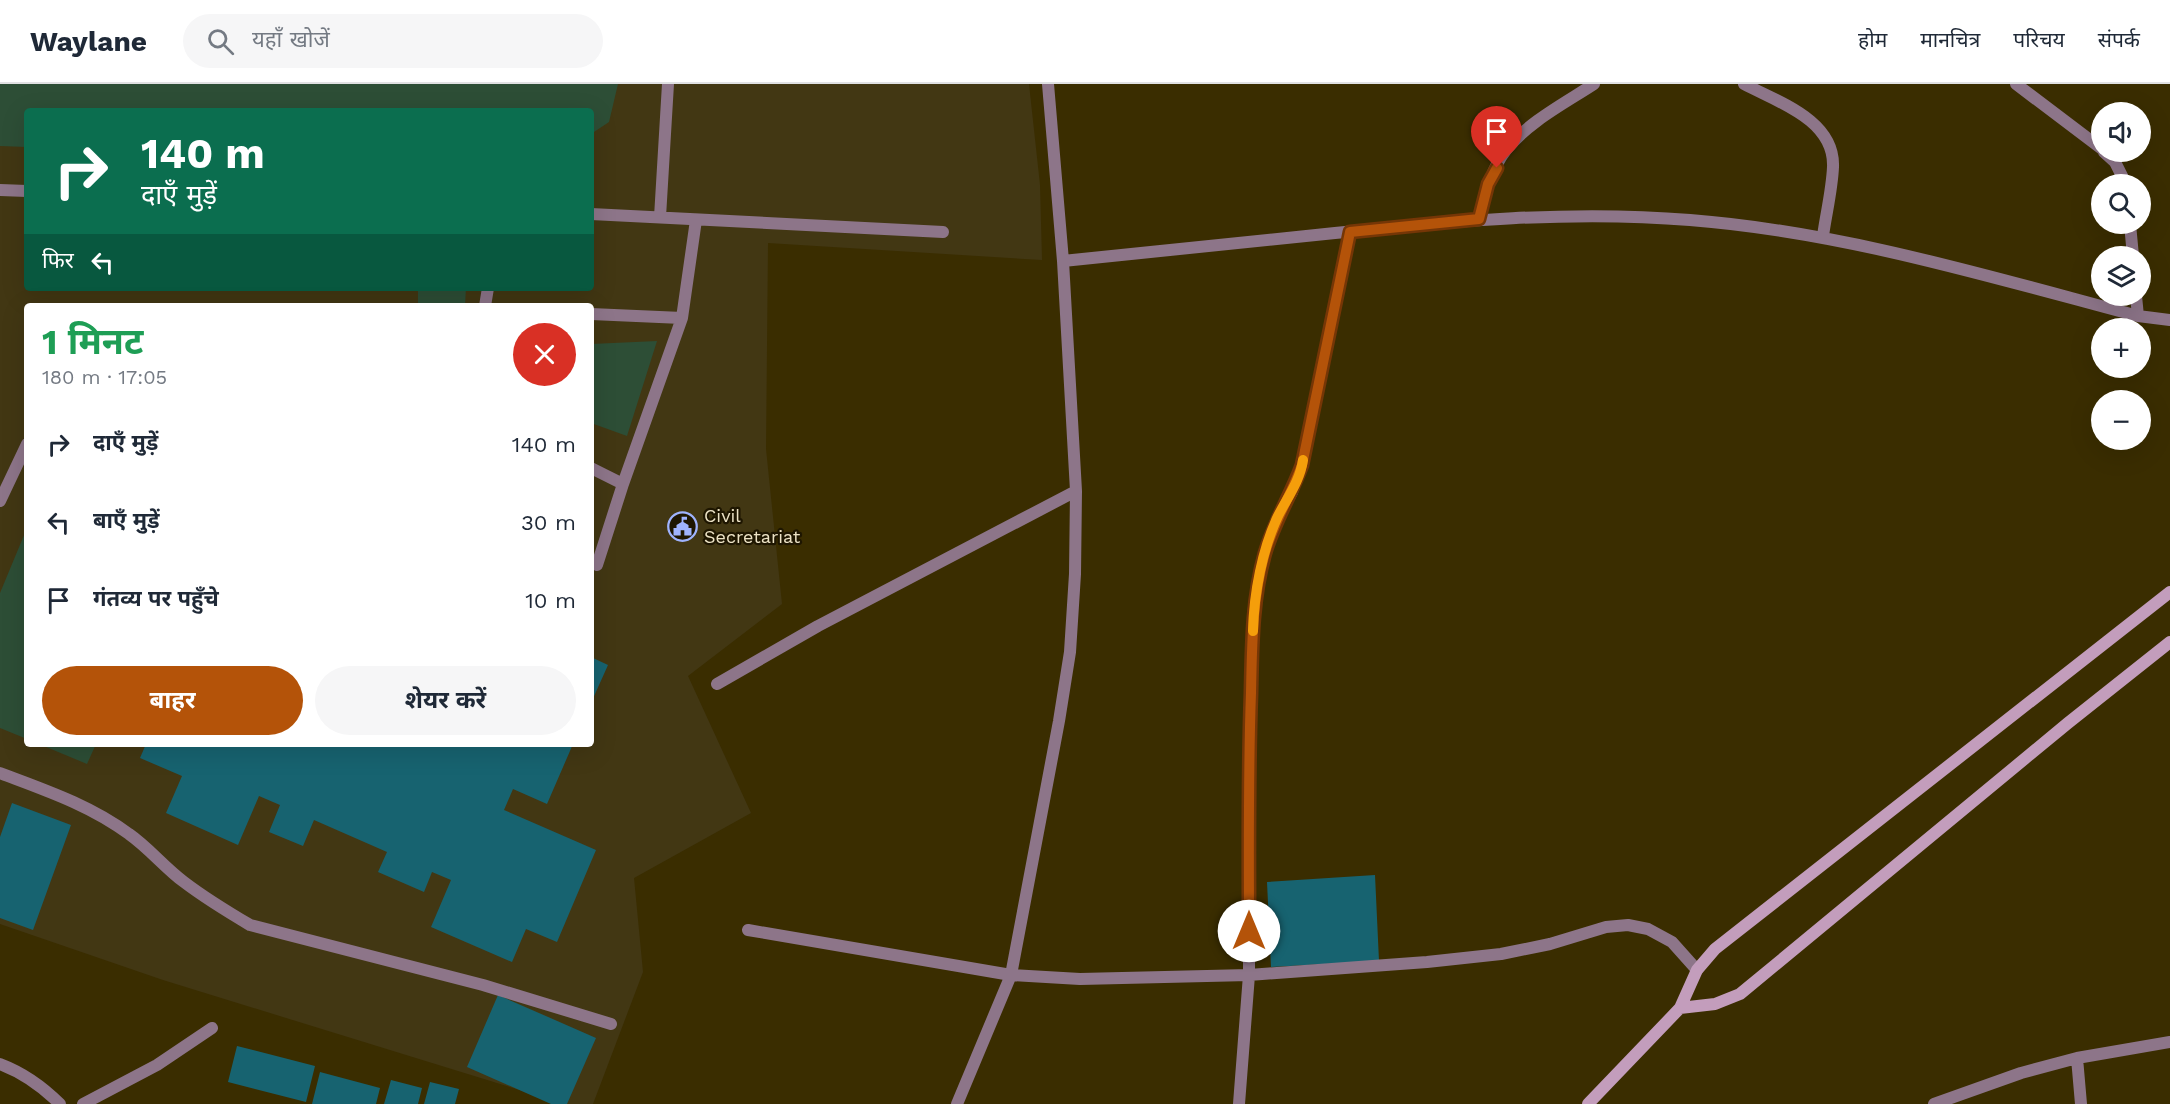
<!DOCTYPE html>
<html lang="hi">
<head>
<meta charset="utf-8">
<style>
  body { margin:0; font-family:"Work Sans","Noto Sans Devanagari",sans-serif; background:#f6f6f7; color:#1f2937; height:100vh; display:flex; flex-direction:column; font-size:22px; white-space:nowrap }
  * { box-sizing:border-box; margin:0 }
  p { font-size:20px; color:#747a83 }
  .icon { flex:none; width:33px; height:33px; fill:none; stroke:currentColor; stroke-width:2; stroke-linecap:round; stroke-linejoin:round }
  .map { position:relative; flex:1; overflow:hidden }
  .side { position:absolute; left:24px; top:219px; width:570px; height:444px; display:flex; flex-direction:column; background:#fff; border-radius:6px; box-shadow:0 6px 24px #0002 }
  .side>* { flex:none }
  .banner { position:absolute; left:24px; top:24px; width:570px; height:183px; border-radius:6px; box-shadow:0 6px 24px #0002; background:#0b6e4f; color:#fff; overflow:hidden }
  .controls { position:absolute; left:2091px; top:18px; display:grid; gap:12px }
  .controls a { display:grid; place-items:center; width:60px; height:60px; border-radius:50%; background:#fff; box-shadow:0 6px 24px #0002; font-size:30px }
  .pin { position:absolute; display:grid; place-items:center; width:51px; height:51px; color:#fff; margin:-62px -26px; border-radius:50% 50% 50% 0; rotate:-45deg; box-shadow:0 0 6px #0007 }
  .pin .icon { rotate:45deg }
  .me { position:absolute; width:66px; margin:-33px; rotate:0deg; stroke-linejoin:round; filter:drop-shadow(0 0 4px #0008) }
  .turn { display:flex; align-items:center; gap:21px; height:126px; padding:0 18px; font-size:27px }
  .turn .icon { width:78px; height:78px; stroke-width:2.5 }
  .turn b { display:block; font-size:42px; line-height:51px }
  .then { display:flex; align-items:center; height:57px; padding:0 18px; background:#0003; gap:12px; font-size:22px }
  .round { display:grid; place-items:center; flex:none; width:63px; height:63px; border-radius:32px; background:#f6f6f7 }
  .head { display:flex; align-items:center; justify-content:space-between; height:102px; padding:0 18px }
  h1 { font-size:36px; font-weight:700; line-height:45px; color:#1e9e55 }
  .primary-button { display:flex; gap:12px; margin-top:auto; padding:12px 18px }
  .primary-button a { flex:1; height:69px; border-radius:36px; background:#b45309; color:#fff; font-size:24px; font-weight:700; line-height:69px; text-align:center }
  .primary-button a+a { background:#f6f6f7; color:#1f2937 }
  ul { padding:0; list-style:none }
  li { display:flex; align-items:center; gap:18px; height:78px; padding:0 18px }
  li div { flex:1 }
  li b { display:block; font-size:22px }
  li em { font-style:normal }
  header { display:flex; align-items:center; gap:36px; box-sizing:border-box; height:84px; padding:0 30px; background:#fff; border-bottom:2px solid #e0e1e3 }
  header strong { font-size:28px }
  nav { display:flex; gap:33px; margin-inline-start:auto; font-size:21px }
  .search { width:420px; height:54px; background:#f6f6f7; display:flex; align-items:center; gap:15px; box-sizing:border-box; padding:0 21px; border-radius:33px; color:#747a83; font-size:22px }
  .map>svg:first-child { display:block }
  .built { fill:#423713; fill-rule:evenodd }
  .green { fill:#2d4e36 }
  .building { fill:#176370 }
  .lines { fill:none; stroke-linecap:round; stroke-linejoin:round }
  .service { stroke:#8d7589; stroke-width:12 }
  .minor { stroke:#8d7589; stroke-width:12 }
  .secondary { stroke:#c39dbc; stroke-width:12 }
  .route-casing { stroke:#753606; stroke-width:15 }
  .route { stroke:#b45309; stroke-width:10 }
  .slow { stroke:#f59e0b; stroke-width:10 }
  .labels { text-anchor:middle; stroke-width:4.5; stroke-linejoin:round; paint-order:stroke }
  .poi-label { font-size:18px; fill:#ede3c6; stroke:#1e1601; text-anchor:start }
</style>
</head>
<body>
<header>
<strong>Waylane</strong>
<div class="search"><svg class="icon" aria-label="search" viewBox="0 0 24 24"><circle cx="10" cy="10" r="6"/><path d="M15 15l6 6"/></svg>यहाँ खोजें</div>
<nav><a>होम</a><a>मानचित्र</a><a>परिचय</a><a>संपर्क</a></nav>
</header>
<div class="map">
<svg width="2170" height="1020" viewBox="0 0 2170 1020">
  <rect width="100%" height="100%" fill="#3a2d00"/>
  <path class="built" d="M0,0H1029L1040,101L1042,176L768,159L766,365L782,520L688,592L751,729L634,794L643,888L593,1020H565L163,896L0,840ZM27,27H591V204H27ZM27,222H591V660H27Z"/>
  <path class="green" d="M0,0H618L609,38L591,50V27H27V63L0,62Z
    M418,204H466L465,222H418Z
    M657,257L627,352L591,339V260Z
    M27,444V655L0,644V509Z
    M39,660H96L87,680Z"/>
  <path class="building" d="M591,573L608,581L591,619Z
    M146,660H573L547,720L513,705L504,726L596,766L557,858L526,845L512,878L431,843L451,796L432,788L424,808L378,788L387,768L314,736L303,762L269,748L280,721L259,712L238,761L166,729L182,692L140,674Z
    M12,719L71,741L33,846L0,834V753Z
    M1375,791L1379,877L1271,883L1267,798Z
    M498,911L596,954L567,1020H551L467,983Z
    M237,962L315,982L306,1018L228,998Z
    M320,988L380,1004L376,1020H312Z
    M391,996L422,1004L418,1020H384Z
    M430,998L459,1005L455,1020H424Z"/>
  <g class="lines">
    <path class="service" d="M0,106L27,107
      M591,130L943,148
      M660,133L668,0
      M485,222L488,204
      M591,230L682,234
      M591,384L623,400L682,234L696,136
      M0,417L27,360
      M597,481L623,400
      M0,689C45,706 90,721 129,750C149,764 165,784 184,798C205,814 228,828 250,841L483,901L611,940
      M2077,974L2081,1020
      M0,980C24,989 42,1002 60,1020
      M83,1020L157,981L212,944
      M1934,1020L2021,989L2077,974L2170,958"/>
    <path class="minor" d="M1744,0C1778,18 1835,36 1833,83C1832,106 1826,130 1823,152
      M2016,0L2102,65
      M2104,68L2115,78L2126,100
      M1479,135C1485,112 1491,85 1506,66C1528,38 1565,19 1594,0
      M2130,140L2133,172
      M1063,177C1154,168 1245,159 1335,149C1454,137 1571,126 1690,136C1843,148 1991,193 2138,232L2170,236
      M2136,212L2138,232
      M717,600L818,542L1076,407
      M748,846L1011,891L1080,895L1249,891L1427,878L1501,870L1550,860L1606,843L1628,841L1648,845L1672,858L1697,886
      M957,1020L1011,891L1059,637L1070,568L1075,490L1076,407L1063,177L1048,0
      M1239,1020L1249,891V671L1254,522L1265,470L1278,433L1292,408L1302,381L1350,148"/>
    <path class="secondary" d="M1680,924L1715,920L1740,910L2068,639L2170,558
      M1588,1020L1680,924L1697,886L1715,865L2170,508"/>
  </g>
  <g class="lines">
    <defs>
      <path id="route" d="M1249,847C1249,767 1248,688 1251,609C1252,562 1252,515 1265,469C1274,438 1291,411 1302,381L1350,148L1479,135L1488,100L1497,84"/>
    </defs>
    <use href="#route" class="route-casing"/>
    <use href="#route" class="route"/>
    <path class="slow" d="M1253,547C1254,509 1262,466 1278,432C1287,414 1300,397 1303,376"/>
  </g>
  <defs>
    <symbol id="civic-ring" viewBox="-11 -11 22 22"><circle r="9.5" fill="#1e1601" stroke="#9fb3fd" stroke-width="1.5"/><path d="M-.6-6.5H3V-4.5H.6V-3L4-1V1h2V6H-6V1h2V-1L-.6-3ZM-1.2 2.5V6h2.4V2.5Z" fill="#9fb3fd"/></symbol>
  </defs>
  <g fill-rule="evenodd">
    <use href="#civic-ring" x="666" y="426" width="33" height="33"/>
  </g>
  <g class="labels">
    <g class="poi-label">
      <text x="704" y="438">Civil<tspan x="704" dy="21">Secretariat</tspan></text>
    </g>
  </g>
</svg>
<div class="controls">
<a><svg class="icon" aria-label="sound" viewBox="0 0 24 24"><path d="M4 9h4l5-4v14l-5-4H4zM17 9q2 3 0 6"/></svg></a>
<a><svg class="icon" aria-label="search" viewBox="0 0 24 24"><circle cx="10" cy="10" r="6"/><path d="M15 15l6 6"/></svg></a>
<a><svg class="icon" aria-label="layers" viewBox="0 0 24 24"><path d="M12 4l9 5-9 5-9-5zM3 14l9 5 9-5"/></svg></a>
<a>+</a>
<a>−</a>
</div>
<div class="pin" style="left:1497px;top:84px;background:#d93025"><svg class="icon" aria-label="arrive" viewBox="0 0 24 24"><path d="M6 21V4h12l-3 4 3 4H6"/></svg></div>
<svg class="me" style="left:1249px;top:847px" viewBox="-20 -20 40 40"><circle r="19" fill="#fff"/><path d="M0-13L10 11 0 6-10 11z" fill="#b45309"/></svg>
<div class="banner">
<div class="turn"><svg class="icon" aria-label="right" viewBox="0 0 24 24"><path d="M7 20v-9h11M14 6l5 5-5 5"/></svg><div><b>140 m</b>दाएँ मुड़ें</div></div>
<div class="then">फिर<svg class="icon" aria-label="left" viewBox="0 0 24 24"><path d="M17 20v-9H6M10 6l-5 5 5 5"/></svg></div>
</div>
<section class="side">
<div class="head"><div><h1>1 मिनट</h1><p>180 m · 17:05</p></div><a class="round" style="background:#d93025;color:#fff"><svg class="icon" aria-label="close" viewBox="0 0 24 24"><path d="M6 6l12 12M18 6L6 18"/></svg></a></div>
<ul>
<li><svg class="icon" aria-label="right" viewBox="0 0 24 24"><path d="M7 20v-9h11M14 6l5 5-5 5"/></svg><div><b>दाएँ मुड़ें</b></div><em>140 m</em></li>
<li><svg class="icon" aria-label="left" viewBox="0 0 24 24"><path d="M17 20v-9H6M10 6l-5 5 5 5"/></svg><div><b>बाएँ मुड़ें</b></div><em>30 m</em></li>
<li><svg class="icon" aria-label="arrive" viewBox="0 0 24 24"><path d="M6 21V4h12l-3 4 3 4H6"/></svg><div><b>गंतव्य पर पहुँचे</b></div><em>10 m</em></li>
</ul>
<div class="primary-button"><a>बाहर</a><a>शेयर करें</a></div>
</section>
</div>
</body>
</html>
